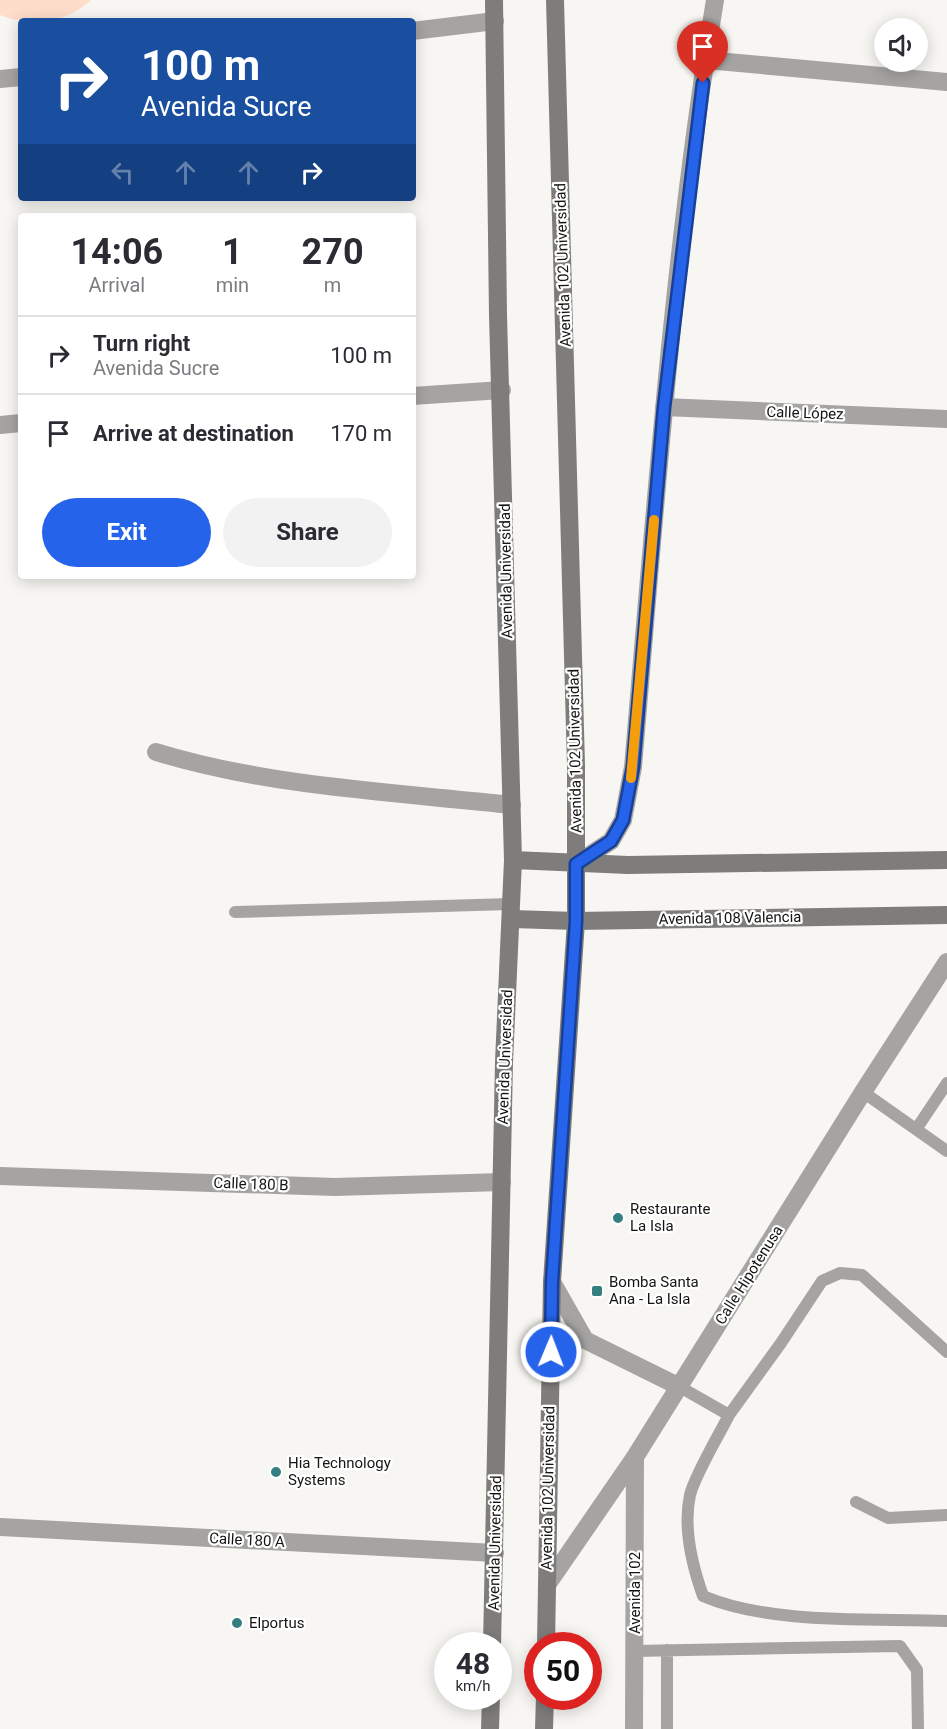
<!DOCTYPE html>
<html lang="en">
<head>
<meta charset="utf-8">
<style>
  body { margin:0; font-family:Roboto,sans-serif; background:#f2f2f3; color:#2b2b33; height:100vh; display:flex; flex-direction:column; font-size:22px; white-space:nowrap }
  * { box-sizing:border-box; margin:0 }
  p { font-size:20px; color:#7c7c81 }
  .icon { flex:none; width:33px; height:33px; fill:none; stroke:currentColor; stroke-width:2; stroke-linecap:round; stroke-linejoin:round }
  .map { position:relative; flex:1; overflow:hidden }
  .sheet { position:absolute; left:18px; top:213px; width:398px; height:366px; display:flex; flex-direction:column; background:#fff; border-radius:6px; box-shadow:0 3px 15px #0003 }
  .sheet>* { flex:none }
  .top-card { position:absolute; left:18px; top:18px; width:398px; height:183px; border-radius:6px; box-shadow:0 3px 15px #0003; background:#1a4fa0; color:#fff; overflow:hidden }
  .tools { position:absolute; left:874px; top:18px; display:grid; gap:12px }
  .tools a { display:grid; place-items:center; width:54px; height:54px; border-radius:50%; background:#fff; box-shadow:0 3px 15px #0003; font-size:30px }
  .speed { position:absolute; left:434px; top:1632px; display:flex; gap:12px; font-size:30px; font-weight:700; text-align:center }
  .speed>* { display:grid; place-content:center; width:78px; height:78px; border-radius:50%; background:#fff; box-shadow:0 3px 15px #0003; line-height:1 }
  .speed small { font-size:15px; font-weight:400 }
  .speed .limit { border:9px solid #d22; background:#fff; color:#111 }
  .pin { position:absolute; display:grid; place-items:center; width:51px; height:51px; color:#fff; margin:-62px -26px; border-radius:50% 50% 50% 0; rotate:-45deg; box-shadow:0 0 6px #0007 }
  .pin .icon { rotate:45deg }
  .me { position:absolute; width:66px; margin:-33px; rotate:1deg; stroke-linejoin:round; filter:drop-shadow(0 0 4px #0008) }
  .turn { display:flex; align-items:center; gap:21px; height:126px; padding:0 24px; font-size:27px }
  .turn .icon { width:78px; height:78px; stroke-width:2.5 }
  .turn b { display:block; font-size:42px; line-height:51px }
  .lanes { display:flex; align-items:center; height:57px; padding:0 24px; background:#0003; justify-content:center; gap:30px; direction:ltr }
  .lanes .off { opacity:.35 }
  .eta { display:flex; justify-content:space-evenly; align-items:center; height:102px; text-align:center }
  .eta b { font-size:36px; font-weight:700; line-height:42px }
  .primary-button { display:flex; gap:12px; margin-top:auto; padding:12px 24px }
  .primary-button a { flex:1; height:69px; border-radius:36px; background:#2563eb; color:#fff; font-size:24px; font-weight:700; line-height:69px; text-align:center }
  .primary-button a+a { background:#f2f2f3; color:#2b2b33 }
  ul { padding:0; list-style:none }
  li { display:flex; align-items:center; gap:18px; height:78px; padding:0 24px; border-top:2px solid #e1e1e2 }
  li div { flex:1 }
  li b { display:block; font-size:22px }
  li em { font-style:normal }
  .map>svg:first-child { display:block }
  .green { fill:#fedeca }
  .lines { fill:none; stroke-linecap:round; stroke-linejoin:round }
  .lane { stroke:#a5a4a3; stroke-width:12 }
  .street { stroke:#a5a4a3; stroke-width:18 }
  .secondary { stroke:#7f7d7b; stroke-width:18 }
  .route-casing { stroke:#184099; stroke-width:15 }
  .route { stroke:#2563eb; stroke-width:10 }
  .slow { stroke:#f59e0b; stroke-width:10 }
  .poi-dot { fill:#357e81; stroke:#fff; stroke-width:2 }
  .labels { text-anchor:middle; stroke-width:4.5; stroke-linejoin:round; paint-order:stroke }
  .street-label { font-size:15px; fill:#151413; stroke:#fff }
  .poi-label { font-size:15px; fill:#151413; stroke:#fff; text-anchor:start }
</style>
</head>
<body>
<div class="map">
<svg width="947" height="1729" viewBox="0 0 947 1729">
  <rect width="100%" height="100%" fill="#f7f6f2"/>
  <path class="green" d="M0,0H91C66,24 29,27 0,15Z"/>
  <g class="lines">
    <path class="lane" d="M235,912L511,904
      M863,1092L947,1151
      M917,1128L947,1083
      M680,1387L729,1415L781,1343L822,1281L840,1273L862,1275L947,1352
      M729,1415C719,1435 695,1475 690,1495C683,1527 692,1565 703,1596C770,1625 873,1618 947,1621
      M856,1502L888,1518L947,1515
      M667,1650V1729
      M634,1651L900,1646L917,1670L918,1729"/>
    <path class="street" d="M412,31L495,21
      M706,60L947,82
      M0,79L21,77
      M412,396L502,390
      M664,407L947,419
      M0,425L21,423
      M156,752C271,787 393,792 512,805
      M576,864L611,841L623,820L633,767C655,511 673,254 715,0
      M0,1176L335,1187L502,1182
      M552,1282L585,1340L680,1387
      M0,1527L495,1553
      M547,1585L635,1457L863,1092L947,962
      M634,1729L635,1457"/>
    <path class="secondary" d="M513,860L628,865L947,860
      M512,919L576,921L947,915
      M492,1646L504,1062L513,860L498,315L494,0
      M546,1646L552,1282L576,921V765L555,0
      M490,1729L491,1696
      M544,1729L545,1696"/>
  </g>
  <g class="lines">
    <defs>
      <path id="route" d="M551,1352L552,1282L576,921V864L611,841L623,820L633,767L664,407L703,83"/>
    </defs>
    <use href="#route" class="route-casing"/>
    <use href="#route" class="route"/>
    <path class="slow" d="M631,778L654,520"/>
  </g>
  <g class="poi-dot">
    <circle cx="618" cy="1218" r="6"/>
    <rect x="591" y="1285" width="12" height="12" rx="3"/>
    <circle cx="276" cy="1472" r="6"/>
    <circle cx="237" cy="1623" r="6"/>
  </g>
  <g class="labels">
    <g class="street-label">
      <text transform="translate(563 265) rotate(-92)" y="5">Avenida 102 Universidad</text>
      <text transform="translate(805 413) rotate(2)" y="5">Calle López</text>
      <text transform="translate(506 571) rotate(-91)" y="5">Avenida Universidad</text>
      <text transform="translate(575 751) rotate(-91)" y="5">Avenida 102 Universidad</text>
      <text transform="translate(730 918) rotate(-1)" y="5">Avenida 108 Valencia</text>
      <text transform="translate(505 1057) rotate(-88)" y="5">Avenida Universidad</text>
      <text transform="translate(251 1184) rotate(2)" y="5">Calle 180 B</text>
      <text transform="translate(749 1275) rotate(-58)" y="5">Calle Hipotenusa</text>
      <text transform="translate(548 1488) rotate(-89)" y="5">Avenida 102 Universidad</text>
      <text transform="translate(247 1540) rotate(3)" y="5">Calle 180 A</text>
      <text transform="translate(495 1543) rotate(-89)" y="5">Avenida Universidad</text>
      <text transform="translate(635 1593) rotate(-90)" y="5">Avenida 102</text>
    </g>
    <g class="poi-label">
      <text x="630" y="1214">Restaurante<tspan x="630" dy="17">La Isla</tspan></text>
      <text x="609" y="1287">Bomba Santa<tspan x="609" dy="17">Ana - La Isla</tspan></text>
      <text x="288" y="1468">Hia Technology<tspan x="288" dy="17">Systems</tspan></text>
      <text x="249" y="1628">Elportus</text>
    </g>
  </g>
</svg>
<div class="tools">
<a><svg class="icon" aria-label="sound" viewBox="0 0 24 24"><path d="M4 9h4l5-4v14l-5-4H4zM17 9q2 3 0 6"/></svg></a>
</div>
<div class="speed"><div>48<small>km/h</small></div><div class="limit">50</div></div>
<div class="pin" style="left:703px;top:83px;background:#d93025"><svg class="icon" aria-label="arrive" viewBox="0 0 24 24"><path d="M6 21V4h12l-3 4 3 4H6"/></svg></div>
<svg class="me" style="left:551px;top:1352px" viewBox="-20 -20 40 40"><circle r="17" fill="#2563eb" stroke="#fff" stroke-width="3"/><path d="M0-11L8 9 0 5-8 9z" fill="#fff"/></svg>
<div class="top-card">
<div class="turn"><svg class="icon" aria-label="right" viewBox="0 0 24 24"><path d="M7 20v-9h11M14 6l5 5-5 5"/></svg><div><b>100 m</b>Avenida Sucre</div></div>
<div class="lanes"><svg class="icon off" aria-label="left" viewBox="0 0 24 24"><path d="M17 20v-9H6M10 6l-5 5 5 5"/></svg><svg class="icon off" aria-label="ahead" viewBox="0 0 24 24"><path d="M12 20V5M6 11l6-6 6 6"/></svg><svg class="icon off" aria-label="ahead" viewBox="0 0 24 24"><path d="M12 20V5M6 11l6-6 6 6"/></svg><svg class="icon" aria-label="right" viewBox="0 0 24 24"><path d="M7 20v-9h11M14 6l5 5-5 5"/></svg></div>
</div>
<section class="sheet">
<div class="eta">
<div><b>14:06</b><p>Arrival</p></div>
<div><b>1</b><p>min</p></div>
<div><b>270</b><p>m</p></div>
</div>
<ul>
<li><svg class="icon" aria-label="right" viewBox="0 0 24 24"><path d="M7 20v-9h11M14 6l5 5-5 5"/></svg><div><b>Turn right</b><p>Avenida Sucre</p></div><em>100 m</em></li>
<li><svg class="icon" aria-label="arrive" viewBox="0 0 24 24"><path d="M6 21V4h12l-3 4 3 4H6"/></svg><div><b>Arrive at destination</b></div><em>170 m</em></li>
</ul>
<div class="primary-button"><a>Exit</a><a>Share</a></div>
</section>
</div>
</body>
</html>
